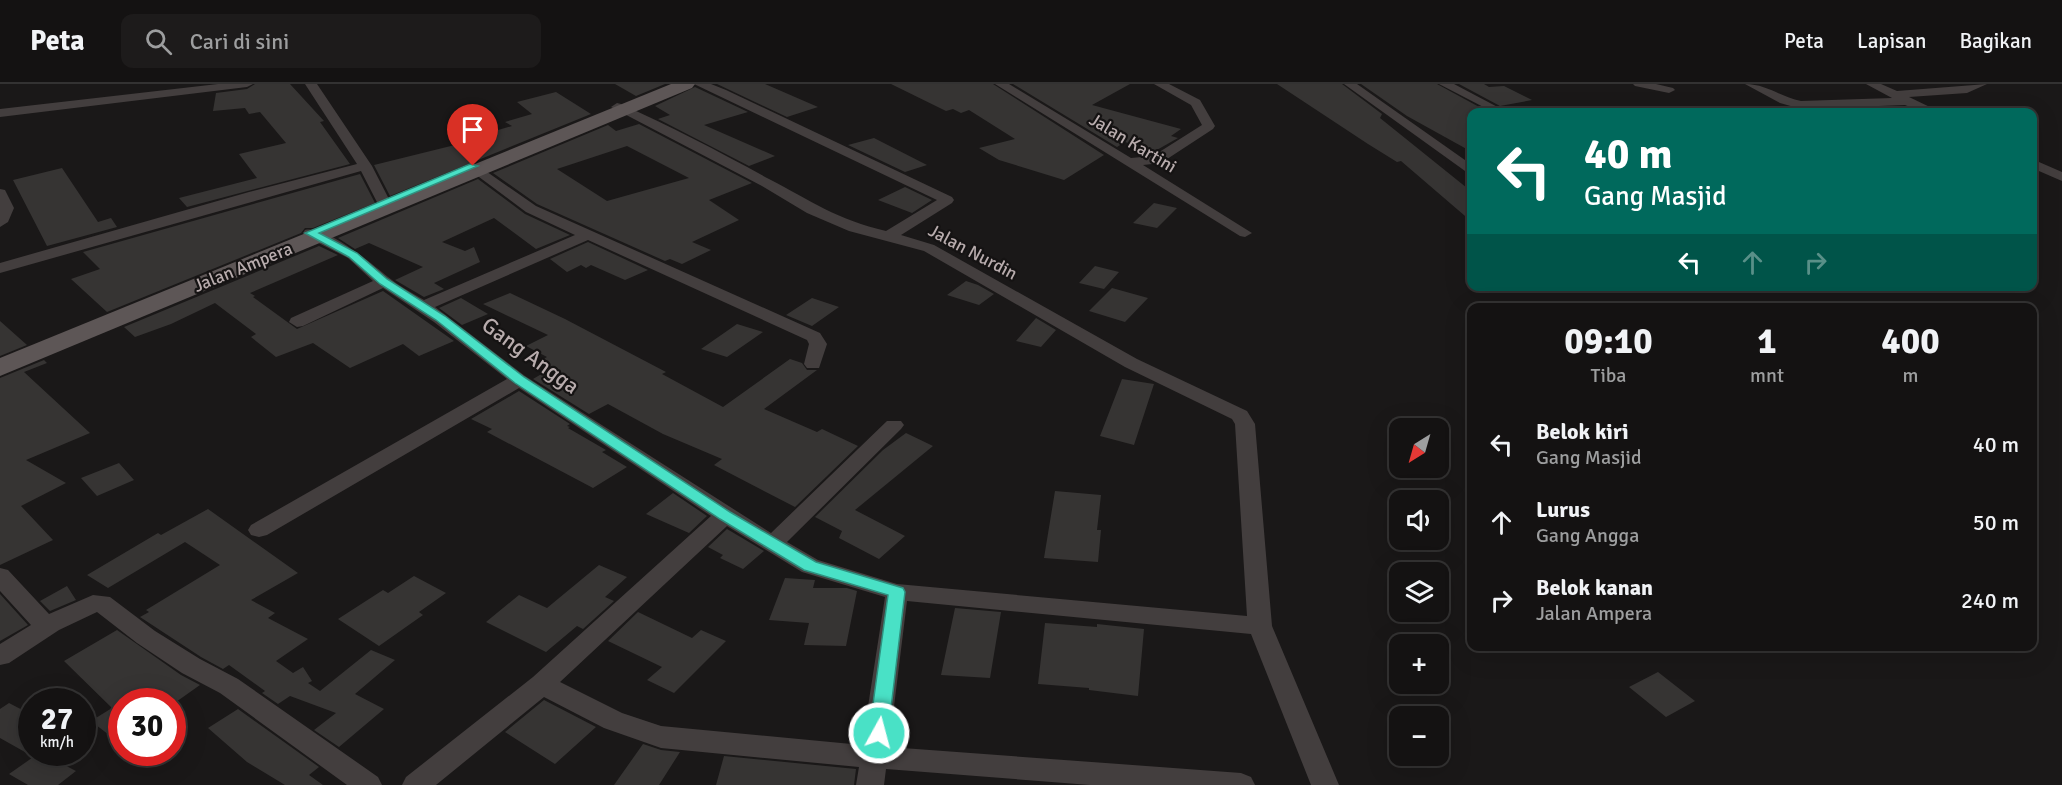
<!DOCTYPE html>
<html lang="id">
<head>
<meta charset="utf-8">
<style>
  body { margin:0; font-family:Signika,sans-serif; background:#1d1b1b; color:#f1f3f6; height:100vh; display:flex; flex-direction:column; font-size:22px; white-space:nowrap }
  * { box-sizing:border-box; margin:0 }
  p { font-size:20px; color:#9d9e9f }
  .icon { flex:none; width:33px; height:33px; fill:none; stroke:currentColor; stroke-width:2; stroke-linecap:round; stroke-linejoin:round }
  .map { position:relative; flex:1; overflow:hidden }
  .drawer { position:absolute; left:1467px; top:219px; width:570px; height:348px; display:flex; flex-direction:column; background:#141212; border-radius:12px; box-shadow:0 6px 24px #0002,0 0 0 2px #333232 }
  .drawer>* { flex:none }
  .guide { position:absolute; left:1467px; top:24px; width:570px; height:183px; border-radius:12px; box-shadow:0 6px 24px #0002,0 0 0 2px #333232; background:#00695c; color:#fff; overflow:hidden }
  .needle { width:39px; rotate:217deg }
  .controls { position:absolute; left:1389px; top:334px; display:grid; gap:12px }
  .controls a { display:grid; place-items:center; width:60px; height:60px; border-radius:12px; background:#141212; box-shadow:0 6px 24px #0002,0 0 0 2px #333232; font-size:30px }
  .speed { position:absolute; left:18px; top:604px; display:flex; gap:12px; font-size:30px; font-weight:700; text-align:center }
  .speed>* { display:grid; place-content:center; width:78px; height:78px; border-radius:50%; background:#141212; box-shadow:0 6px 24px #0002,0 0 0 2px #333232; line-height:1 }
  .speed small { font-size:15px; font-weight:400 }
  .speed .limit { border:9px solid #d22; background:#fff; color:#111 }
  .pin { position:absolute; display:grid; place-items:center; width:51px; height:51px; color:#fff; margin:-62px -26px; border-radius:50% 50% 50% 0; rotate:-45deg; box-shadow:0 0 6px #0007 }
  .pin .icon { rotate:45deg }
  .me { position:absolute; width:66px; margin:-33px; rotate:7deg; stroke-linejoin:round; filter:drop-shadow(0 0 4px #0008) }
  .turn { display:flex; align-items:center; gap:21px; height:126px; padding:0 18px; font-size:27px }
  .turn .icon { width:78px; height:78px; stroke-width:2.5 }
  .turn b { display:block; font-size:42px; line-height:51px }
  .lanes { display:flex; align-items:center; height:57px; padding:0 18px; background:#0003; justify-content:center; gap:30px; direction:ltr }
  .lanes .off { opacity:.35 }
  .eta { display:flex; justify-content:space-evenly; align-items:center; height:102px; text-align:center }
  .eta b { font-size:36px; font-weight:800; line-height:42px }
  ul { padding:0; list-style:none }
  li { display:flex; align-items:center; gap:18px; height:78px; padding:0 18px }
  li div { flex:1 }
  li b { display:block; font-size:22px }
  li em { font-style:normal }
  header { display:flex; align-items:center; gap:36px; box-sizing:border-box; height:84px; padding:0 30px; background:#141212; border-bottom:2px solid #333232 }
  header strong { font-size:28px }
  nav { display:flex; gap:33px; margin-inline-start:auto; font-size:21px }
  .search { width:420px; height:54px; background:#1d1b1b; display:flex; align-items:center; gap:15px; box-sizing:border-box; padding:0 21px; border-radius:12px; color:#9d9e9f; font-size:22px }
  .map>svg:first-child { display:block }
  .building { fill:#363433; fill-rule:evenodd }
  .lines { fill:none; stroke-linecap:round; stroke-linejoin:round }
  .street { fill:#433e3e; fill-rule:evenodd }
  .primary { fill:#5d5656; fill-rule:evenodd }
  .route { fill:#49e1c6; stroke:#2f9281; stroke-width:1.5 }
  .labels { text-anchor:middle; stroke-width:4.5; stroke-linejoin:round; paint-order:stroke }
  .far-street-label { font-size:18px; fill:#b8acad; stroke:#151313 }
  .street-label { font-size:22px; fill:#b8acad; stroke:#151313 }
</style>
</head>
<body>
<header>
<strong>Peta</strong>
<div class="search"><svg class="icon" aria-label="search" viewBox="0 0 24 24"><circle cx="10" cy="10" r="6"/><path d="M15 15l6 6"/></svg>Cari di sini</div>
<nav><a>Peta</a><a>Lapisan</a><a>Bagikan</a></nav>
</header>
<div class="map">
<svg width="2062" height="701" viewBox="0 0 2062 701">
  <rect width="100%" height="100%" fill="#1a1818"/>
  <path class="building" d="M255,0H290L324,37L320,38L350,80L187,123L179,114L257,94L239,70L286,59L260,28L249,30L245,24L213,27L216,9L247,5Z
    M615,0H665L636,12Z
    M717,0H765L818,23L787,33Z
    M891,0H993L1104,71L1064,96L999,76L979,64L1015,55L969,26L961,29L953,25L946,27Z
    M1013,0H1130L1092,21L1181,45L1171,52L1178,54L1155,67L1125,58L1117,63Z
    M1277,0H1342L1382,30L1380,34L1472,108V138L1401,77L1397,78L1368,60Z
    M1361,0H1437L1481,24L1472,26V68L1407,32Z
    M1459,0H1484L1489,3L1504,2L1532,16L1500,22Z
    M695,3L748,28L704,41L775,72L749,82L658,35L670,31L655,22Z
    M556,8L591,30L390,112L374,81L467,58L464,56L512,42L505,38L532,30L517,18Z
    M639,40L752,99L709,116L739,136L692,158L711,166L682,180L670,175L665,177L537,120L493,89L608,41L616,47ZM627,62L689,94L607,117L557,85Z
    M874,54L927,81L905,88L848,61Z
    M62,84L98,138L111,134L117,143L47,162L13,96Z
    M360,90L375,119L313,144H305L301,149L107,228L71,195L100,185L83,168Z
    M478,95L525,130L570,151L536,165L494,134L442,158L465,167L474,163L480,178L434,199L444,205L424,213L395,196L423,183L369,159L355,165L338,154Z
    M905,103L932,116L912,129L878,116Z
    M1154,119L1177,124L1157,144L1133,139Z
    M588,158L648,186L625,196L591,181L586,184L581,181L567,188L550,175Z
    M319,162L338,171L250,209L255,212L253,213L297,245L383,207L454,257L419,272L403,260L350,284L313,259L276,273L251,253L256,250L215,219L171,240L135,253L124,243Z
    M1095,182L1119,188L1104,205L1079,199Z
    M966,197L978,201L994,210L979,221L947,211Z
    M1112,204L1148,214L1125,238L1089,227Z
    M510,209L565,235L666,288L662,290L723,323L790,275L802,279L807,286H817L764,325L817,348L822,345L858,362L795,423L714,381L722,375L663,350L608,320L589,330L533,295L550,285L538,278L547,273L526,262L548,251L483,220Z
    M461,214L488,230L462,241L439,224Z
    M812,214L839,223L812,242L786,231Z
    M1036,234L1056,246L1041,263L1016,257Z
    M0,237L27,261L0,272Z
    M737,240L763,248L727,273L701,265Z
    M44,276L47,279L24,288L90,349L26,376L66,399L21,422L53,456L0,481V294Z
    M1122,295L1154,300L1134,361L1100,352Z
    M519,307L570,340L567,342L570,343L568,344L606,366L602,368L627,383L593,404L487,348L492,345L471,335Z
    M906,349L933,362L855,426L905,452L879,475L839,454L842,447L815,433L883,366Z
    M119,379L134,396L97,412L81,394Z
    M1055,407L1101,411L1097,446H1101L1098,478L1044,474Z
    M673,409L707,432L689,449L646,430Z
    M208,425L298,489L251,516L275,529L268,534L308,555L276,577L293,589L303,583L312,597L308,599L320,607L371,566L395,576L355,610L384,625L339,663L314,646L336,629L290,612L278,620L262,609L265,607L229,581L223,585L201,573L140,533L149,528L146,526L220,481L185,458L108,504L87,491L158,449L161,451Z
    M727,445L764,467L743,485L720,474L723,471L708,463Z
    M599,481L627,493L605,513L614,517L583,545L577,542L546,568L486,538L519,511L547,524Z
    M414,492L446,509L419,528L423,531L379,562L338,535L383,506L388,509Z
    M785,494L815,496L813,504H847L857,507L846,562L804,561L809,539L769,536Z
    M67,502L76,516L50,527L40,517Z
    M0,510L28,541L0,557Z
    M955,524L1001,528L990,594L941,591Z
    M638,528L692,554L701,546L726,557L674,609L647,596L662,583L608,557Z
    M1045,539L1097,543V540L1144,545L1138,612L1089,606V604L1038,600Z
    M117,546L181,591L200,601L176,618H122V661L91,637L112,624L64,577Z
    M1658,588L1695,617L1666,633L1629,603Z
    M544,616L596,643L555,680L505,648Z
    M9,619L32,631V672L0,654V625Z
    M238,625L319,683L309,691L323,701H285L247,678L208,644Z
    M643,660L661,666L680,668L659,701H614Z
    M39,669H41L76,687L58,701H28L9,690Z
    M724,672L856,685L854,701H716Z"/>
  <g class="lines">
    <path class="street" d="M218,0H253L247,3L0,33V25Z
      M305,0H317L372,82L391,119L389,122H379L361,87L0,189V179L249,108L357,80Z
      M694,0H711L726,6L952,113L954,116L952,119L901,151L934,161L1137,275L1247,327L1255,340L1272,542L1339,701H1311L1251,550L907,517L889,663L1241,689L1251,693L1255,701H1090L886,685L884,701H856L859,683L661,664L604,644L544,613L436,701H402L406,693L533,593L711,432L519,304L267,451L259,453L251,451L248,446L251,441L507,295L434,238L383,204L303,242L297,243L289,238L291,234L373,197L348,174L305,152L303,149L305,146C326,141 372,180 388,193C399,202 412,209 424,216L575,151L526,128L475,90L473,87L480,83L536,122L820,249L827,260L819,284H807L804,280L809,260L807,256L588,156L435,223L525,292L771,449L887,337H901L904,341L901,345L787,458L818,476L897,500L1247,532L1235,340L1232,335L1125,283L924,167L849,147L807,129L762,102L611,23L617,19L621,20C672,43 720,68 769,95C811,117 838,136 886,147L937,116ZM727,442L802,488L885,513L862,661L661,642L622,629L560,598Z
      M995,0H1009L1131,74L1153,72L1202,41L1191,21L1154,0H1169L1200,16L1215,42L1213,45L1161,79L1143,81L1252,149L1245,153L1240,152Z
      M1344,0H1357L1472,81V92Z
      M1439,0H1454L1507,28H1493Z
      M1633,0H1656L1673,4L1675,6L1669,9L1635,2Z
      M1745,0C1767,0 1780,13 1801,17L1892,14L1866,0H1881L1897,7L1987,0L1967,9L1909,13L1934,25L1936,28H1922L1905,21L1801,25L1780,19Z
      M2032,75L2062,88V97L2032,84Z
      M0,105L5,106L14,124L8,138L0,143Z
      M0,484L8,486L49,530L93,511L110,513L155,547L200,575L238,595L378,693L382,701H347L220,609L182,589L137,559L97,528L59,546L9,579L0,581V560L31,541L0,507Z"/>
    <path class="primary" d="M671,0H695L692,4L0,292V274Z"/>
  </g>
  <path class="route" d="M470,80L478,82L319,149L357,169L387,195L445,232L524,293L730,428L816,478L903,504L905,508L888,649L885,654L879,657L872,654L869,649L888,511L804,486L720,435L515,299L436,236L380,200L349,173L305,149Z"/>
  <g class="labels">
    <g class="far-street-label">
      <text transform="translate(1133 59) rotate(31)" y="6">Jalan Kartini</text>
      <text transform="translate(973 168) rotate(28)" y="6">Jalan Nurdin</text>
      <text transform="translate(243 183) rotate(-22)" y="6">Jalan Ampera</text>
    </g>
    <g class="street-label">
      <text transform="translate(531 271) rotate(36)" y="8">Gang Angga</text>
    </g>
  </g>
</svg>
<div class="controls">
<a><svg class="needle" viewBox="-14 -14 28 28"><path d="M0-13l5 13h-10z" fill="#e53935"/><path d="M0 13l5-13h-10z" fill="#9d9e9f"/></svg></a>
<a><svg class="icon" aria-label="sound" viewBox="0 0 24 24"><path d="M4 9h4l5-4v14l-5-4H4zM17 9q2 3 0 6"/></svg></a>
<a><svg class="icon" aria-label="layers" viewBox="0 0 24 24"><path d="M12 4l9 5-9 5-9-5zM3 14l9 5 9-5"/></svg></a>
<a>+</a>
<a>−</a>
</div>
<div class="speed"><div>27<small>km/h</small></div><div class="limit">30</div></div>
<div class="pin" style="left:473px;top:82px;background:#d93025"><svg class="icon" aria-label="arrive" viewBox="0 0 24 24"><path d="M6 21V4h12l-3 4 3 4H6"/></svg></div>
<svg class="me" style="left:879px;top:649px" viewBox="-20 -20 40 40"><circle r="17" fill="#49e1c6" stroke="#fff" stroke-width="3"/><path d="M0-11L8 9 0 5-8 9z" fill="#fff"/></svg>
<div class="guide">
<div class="turn"><svg class="icon" aria-label="left" viewBox="0 0 24 24"><path d="M17 20v-9H6M10 6l-5 5 5 5"/></svg><div><b>40 m</b>Gang Masjid</div></div>
<div class="lanes"><svg class="icon" aria-label="left" viewBox="0 0 24 24"><path d="M17 20v-9H6M10 6l-5 5 5 5"/></svg><svg class="icon off" aria-label="ahead" viewBox="0 0 24 24"><path d="M12 20V5M6 11l6-6 6 6"/></svg><svg class="icon off" aria-label="right" viewBox="0 0 24 24"><path d="M7 20v-9h11M14 6l5 5-5 5"/></svg></div>
</div>
<section class="drawer">
<div class="eta">
<div><b>09:10</b><p>Tiba</p></div>
<div><b>1</b><p>mnt</p></div>
<div><b>400</b><p>m</p></div>
</div>
<ul>
<li><svg class="icon" aria-label="left" viewBox="0 0 24 24"><path d="M17 20v-9H6M10 6l-5 5 5 5"/></svg><div><b>Belok kiri</b><p>Gang Masjid</p></div><em>40 m</em></li>
<li><svg class="icon" aria-label="ahead" viewBox="0 0 24 24"><path d="M12 20V5M6 11l6-6 6 6"/></svg><div><b>Lurus</b><p>Gang Angga</p></div><em>50 m</em></li>
<li><svg class="icon" aria-label="right" viewBox="0 0 24 24"><path d="M7 20v-9h11M14 6l5 5-5 5"/></svg><div><b>Belok kanan</b><p>Jalan Ampera</p></div><em>240 m</em></li>
</ul>
</section>
</div>
</body>
</html>
